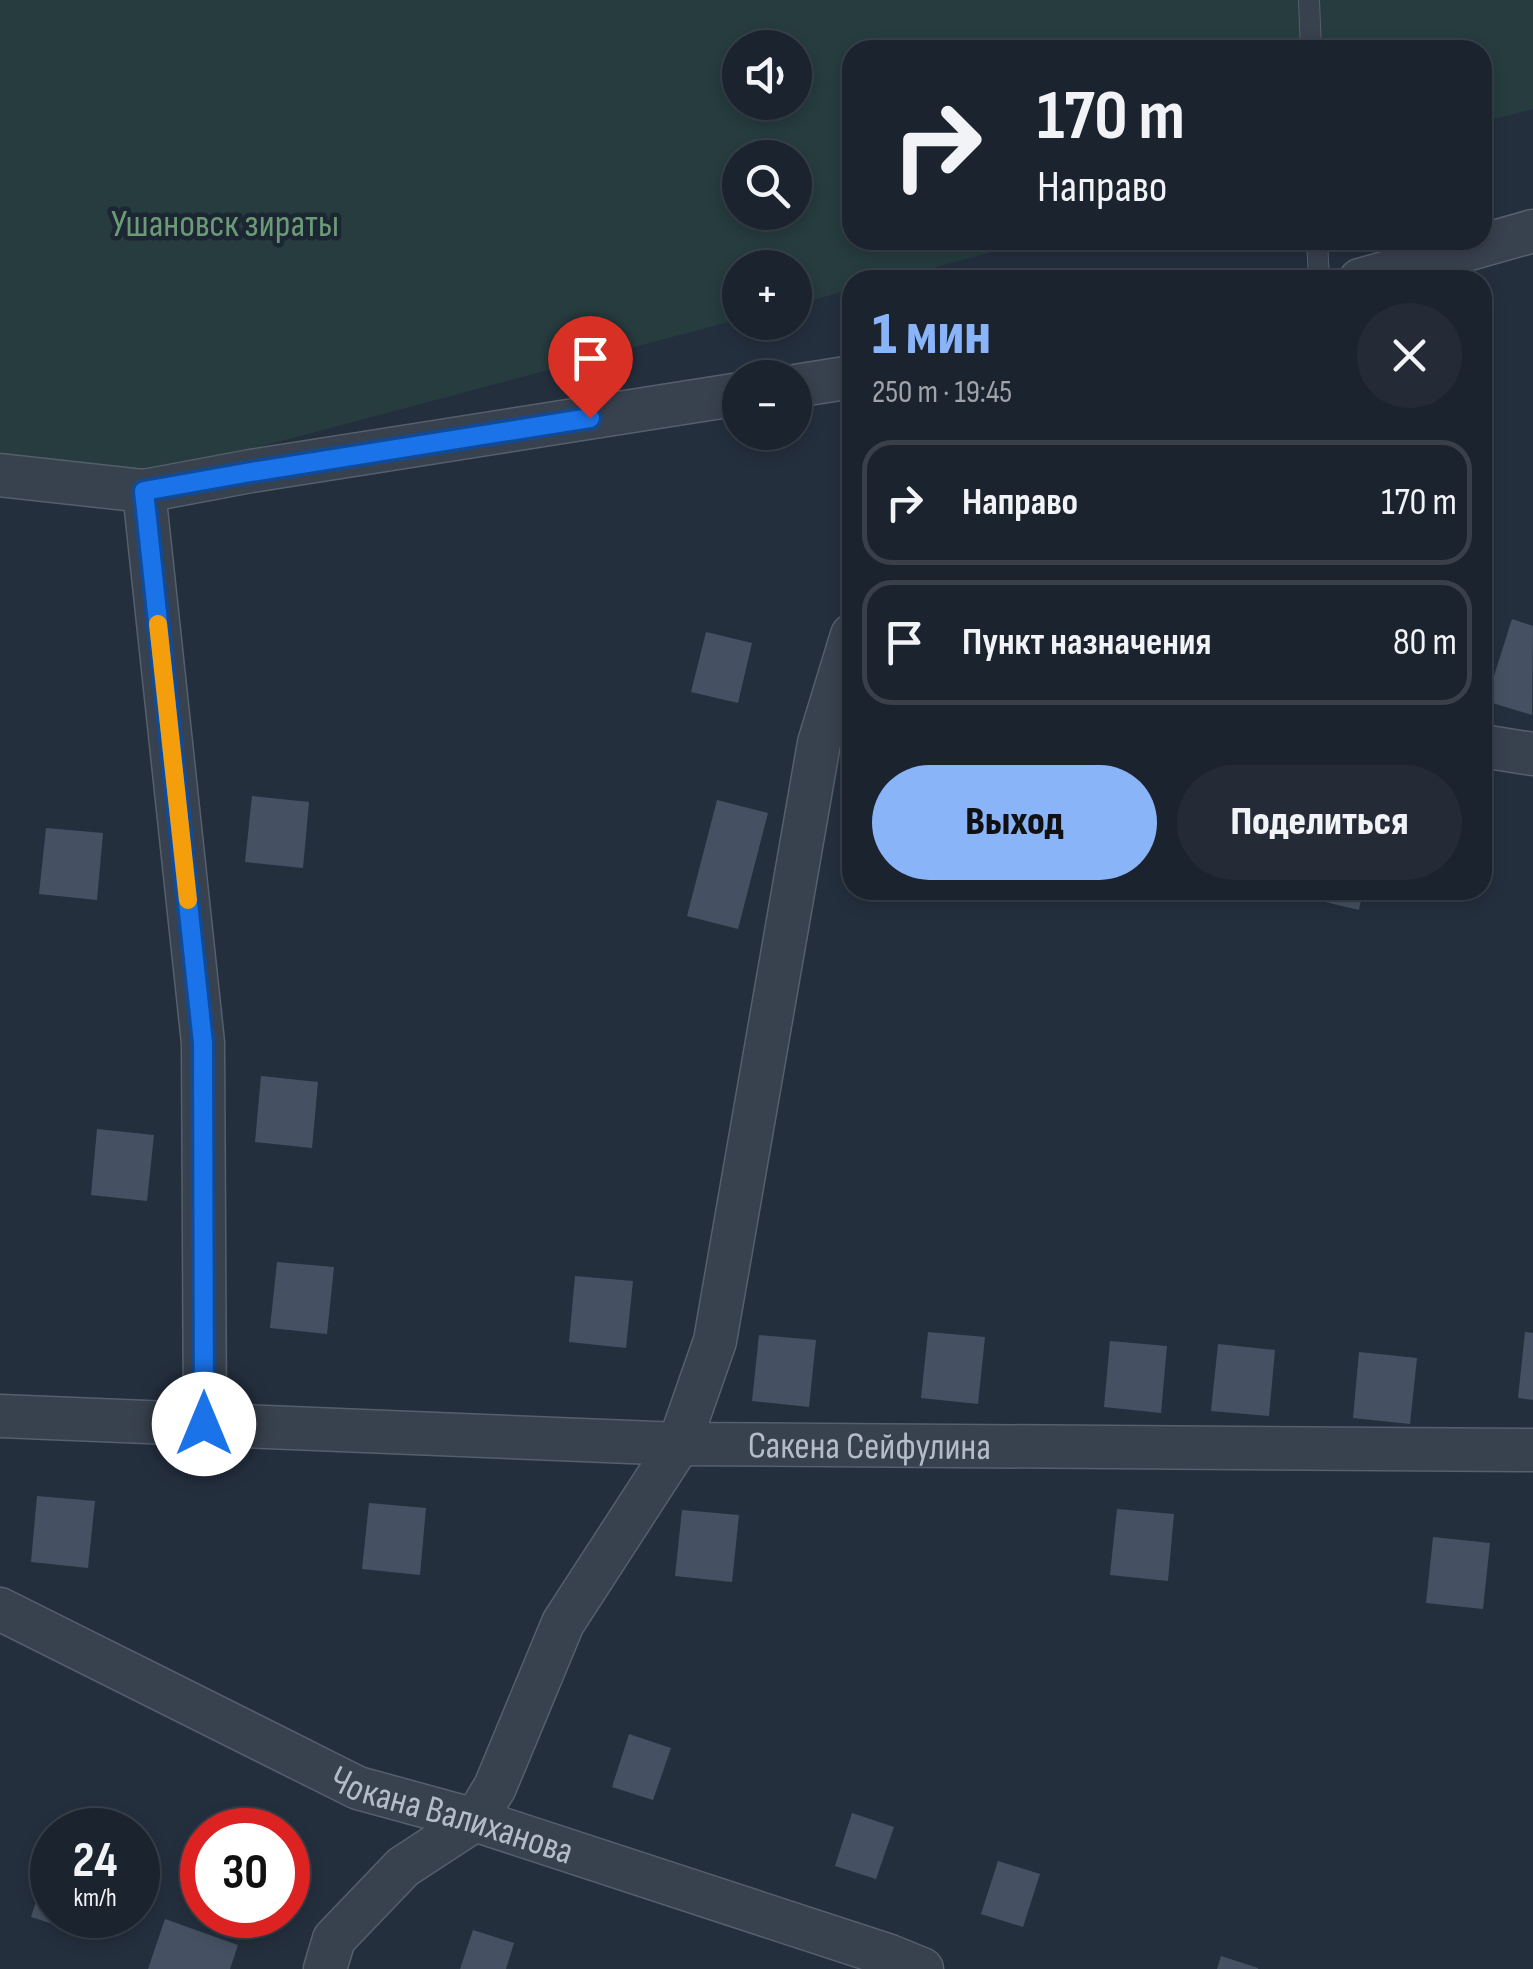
<!DOCTYPE html>
<html lang="ru">
<head>
<meta charset="utf-8">
<style>
  body { margin:0; font-family:"Sofia Sans Condensed",sans-serif; background:#242b36; color:#f1f3f6; height:100vh; display:flex; flex-direction:column; font-size:38px; white-space:nowrap }
  * { box-sizing:border-box; margin:0 }
  p { font-size:32px; color:#a0a4aa }
  .icon { flex:none; width:55px; height:55px; fill:none; stroke:currentColor; stroke-width:2; stroke-linecap:round; stroke-linejoin:round }
  .map { position:relative; flex:1; overflow:hidden }
  .panel { position:absolute; left:842px; top:270px; width:650px; height:630px; display:flex; flex-direction:column; background:#1b232e; border-radius:30px; box-shadow:0 5px 15px #0003,0 0 0 2px #39404a }
  .panel>* { flex:none }
  .top-card { position:absolute; left:842px; top:40px; width:650px; height:210px; border-radius:30px; box-shadow:0 5px 15px #0003,0 0 0 2px #39404a; background:#1b232e; color:#f1f3f6; overflow:hidden }
  .tools { position:absolute; left:722px; top:30px; display:grid; gap:20px }
  .tools a { display:grid; place-items:center; width:90px; height:90px; border-radius:50%; background:#1b232e; box-shadow:0 5px 15px #0003,0 0 0 2px #39404a; font-size:50px }
  .speed { position:absolute; left:30px; top:1808px; display:flex; gap:20px; font-size:50px; font-weight:700; text-align:center }
  .speed>* { display:grid; place-content:center; width:130px; height:130px; border-radius:50%; background:#1b232e; box-shadow:0 5px 15px #0003,0 0 0 2px #39404a; line-height:1 }
  .speed small { font-size:25px; font-weight:400 }
  .speed .limit { border:15px solid #d22; background:#fff; color:#111 }
  .pin { position:absolute; display:grid; place-items:center; width:85px; height:85px; color:#fff; margin:-102px -42px; border-radius:50% 50% 50% 0; rotate:-45deg; box-shadow:0 0 10px #0007 }
  .pin .icon { rotate:45deg }
  .me { position:absolute; width:110px; margin:-55px; rotate:0deg; stroke-linejoin:round; filter:drop-shadow(0 0 8px #0008) }
  .turn { display:flex; align-items:center; gap:35px; height:210px; padding:0 30px; font-size:45px }
  .turn .icon { width:130px; height:130px; stroke-width:2.5 }
  .turn b { display:block; font-size:70px; line-height:85px }
  .round { display:grid; place-items:center; flex:none; width:105px; height:105px; border-radius:52px; background:#242b36 }
  .head { display:flex; align-items:center; justify-content:space-between; height:170px; padding:0 30px }
  h1 { font-size:60px; font-weight:800; line-height:75px; color:#8ab4f8 }
  .primary-button { display:flex; gap:20px; margin-top:auto; padding:20px 30px }
  .primary-button a { flex:1; height:115px; border-radius:60px; background:#8ab4f8; color:#111; font-size:40px; font-weight:800; line-height:115px; text-align:center }
  .primary-button a+a { background:#242b36; color:#f1f3f6 }
  ul { padding:0; list-style:none }
  li { display:flex; align-items:center; gap:30px; height:125px; margin:0 20px 15px; padding:0 10px; border:5px solid #39404a; border-radius:30px }
  li div { flex:1 }
  li b { display:block; font-size:38px }
  li em { font-style:normal }
  .map>svg:first-child { display:block }
  .green { fill:#263c3f; fill-rule:evenodd }
  .building { fill:#455162 }
  .lines { fill:none; stroke-linecap:round; stroke-linejoin:round }
  .service-casing { stroke:#565f6c; stroke-width:22 }
  .minor-casing { stroke:#565f6c; stroke-width:45 }
  .service { stroke:#38414e; stroke-width:20 }
  .minor { stroke:#38414e; stroke-width:42 }
  .route-casing { stroke:#114b97; stroke-width:25 }
  .route { stroke:#1a73e8; stroke-width:18 }
  .slow { stroke:#f59e0b; stroke-width:18 }
  .labels { text-anchor:middle; stroke-width:9; stroke-linejoin:round; paint-order:stroke }
  .park-label { font-size:38px; fill:#6b9a76; stroke:#1d2633 }
  .street-label { font-size:38px; fill:#b4bcc9; stroke:#1d2633 }
</style>
</head>
<body>
<div class="map">
<svg width="1533" height="1969" viewBox="0 0 1533 1969">
  <rect width="100%" height="100%" fill="#242f3e"/>
  <path class="green" d="M0,0H1533V109L1483,122L1482,50H852V240H1038L888,280H852V289L795,305V268H740V319L146,477L0,452ZM740,48H795V102H740ZM740,158H795V212H740Z"/>
  <path class="building" d="M1512,619L1533,626L1532,715L1486,701Z
    M706,632L752,643L738,703L691,692Z
    M252,796L309,802L303,868L245,862Z
    M717,800L768,813L738,929L687,916Z
    M46,828L103,833L97,900L39,894Z
    M1314,890H1363L1359,910L1312,899Z
    M261,1076L318,1082L312,1148L255,1142Z
    M97,1129L154,1135L147,1201L91,1195Z
    M277,1262L334,1267L327,1334L270,1328Z
    M575,1276L633,1281L626,1348L569,1342Z
    M928,1332L985,1337L978,1404L921,1398Z
    M1525,1332L1533,1333V1400L1518,1398Z
    M759,1335L816,1340L809,1407L752,1401Z
    M1110,1341L1167,1346L1161,1413L1104,1407Z
    M1218,1344L1275,1350L1269,1416L1211,1411Z
    M1359,1352L1417,1358L1410,1424L1353,1418Z
    M37,1496L95,1501L88,1568L31,1562Z
    M369,1503L426,1508L420,1575L362,1569Z
    M1117,1509L1174,1514L1168,1581L1110,1575Z
    M682,1510L739,1515L732,1582L675,1576Z
    M1433,1537L1490,1543L1483,1609L1426,1603Z
    M629,1734L671,1748L653,1800L612,1787Z
    M852,1813L894,1827L876,1879L835,1866Z
    M998,1861L1040,1874L1023,1927L981,1914Z
    M48,1864L52,1866V1915H77L72,1930L31,1917Z
    M165,1919L238,1945L230,1969H148Z
    M473,1930L514,1943L506,1969H460Z
    M1221,1956L1258,1968V1969H1217Z"/>
  <g class="lines">
    <defs>
      <path id="service" d="M1309,0L1311,50
        M1317,240L1319,280"/>
      <g id="minor">
        <path d="M1360,280L1533,231"/>
        <path d="M795,386L852,377"/>
        <path d="M0,475L144,491L251,471L740,394"/>
        <path d="M144,491L203,1043L205,1423"/>
        <path d="M1482,746L1533,754"/>
        <path id="s1" d="M0,1416L679,1444L1533,1450"/>
        <path id="s2" d="M0,1609L358,1788L475,1820L890,1956L922,1969"/>
        <path d="M325,1969L334,1939L403,1867L475,1820L495,1787L563,1623L679,1444L715,1341L819,743L852,635"/>
      </g>
    </defs>
    <use href="#service" class="service-casing"/>
    <use href="#minor" class="minor-casing"/>
    <use href="#service" class="service"/>
    <use href="#minor" class="minor"/>
  </g>
  <g class="lines">
    <defs>
      <path id="route" d="M204,1424L203,1043L144,491L251,472L590,418"/>
    </defs>
    <use href="#route" class="route-casing"/>
    <use href="#route" class="route"/>
    <path class="slow" d="M158,624L188,900"/>
  </g>
  <g class="labels">
    <g class="park-label">
      <text x="225" y="236">Ушановск зираты</text>
    </g>
    <g class="street-label">
      <text dy="13" stroke="none"><textPath href="#s1" startOffset="870">Сакена Сейфулина</textPath></text>
      <text dy="13" stroke="none"><textPath href="#s2" startOffset="498">Чокана Валиханова</textPath></text>
    </g>
  </g>
</svg>
<div class="tools">
<a><svg class="icon" aria-label="sound" viewBox="0 0 24 24"><path d="M4 9h4l5-4v14l-5-4H4zM17 9q2 3 0 6"/></svg></a>
<a><svg class="icon" aria-label="search" viewBox="0 0 24 24"><circle cx="10" cy="10" r="6"/><path d="M15 15l6 6"/></svg></a>
<a>+</a>
<a>−</a>
</div>
<div class="speed"><div>24<small>km/h</small></div><div class="limit">30</div></div>
<div class="pin" style="left:590px;top:418px;background:#d93025"><svg class="icon" aria-label="arrive" viewBox="0 0 24 24"><path d="M6 21V4h12l-3 4 3 4H6"/></svg></div>
<svg class="me" style="left:204px;top:1424px" viewBox="-20 -20 40 40"><circle r="19" fill="#fff"/><path d="M0-13L10 11 0 6-10 11z" fill="#1a73e8"/></svg>
<div class="top-card">
<div class="turn"><svg class="icon" aria-label="right" viewBox="0 0 24 24"><path d="M7 20v-9h11M14 6l5 5-5 5"/></svg><div><b>170 m</b>Направо</div></div>
</div>
<section class="panel">
<div class="head"><div><h1>1 мин</h1><p>250 m · 19:45</p></div><a class="round"><svg class="icon" aria-label="close" viewBox="0 0 24 24"><path d="M6 6l12 12M18 6L6 18"/></svg></a></div>
<ul>
<li><svg class="icon" aria-label="right" viewBox="0 0 24 24"><path d="M7 20v-9h11M14 6l5 5-5 5"/></svg><div><b>Направо</b></div><em>170 m</em></li>
<li><svg class="icon" aria-label="arrive" viewBox="0 0 24 24"><path d="M6 21V4h12l-3 4 3 4H6"/></svg><div><b>Пункт назначения</b></div><em>80 m</em></li>
</ul>
<div class="primary-button"><a>Выход</a><a>Поделиться</a></div>
</section>
</div>
</body>
</html>
